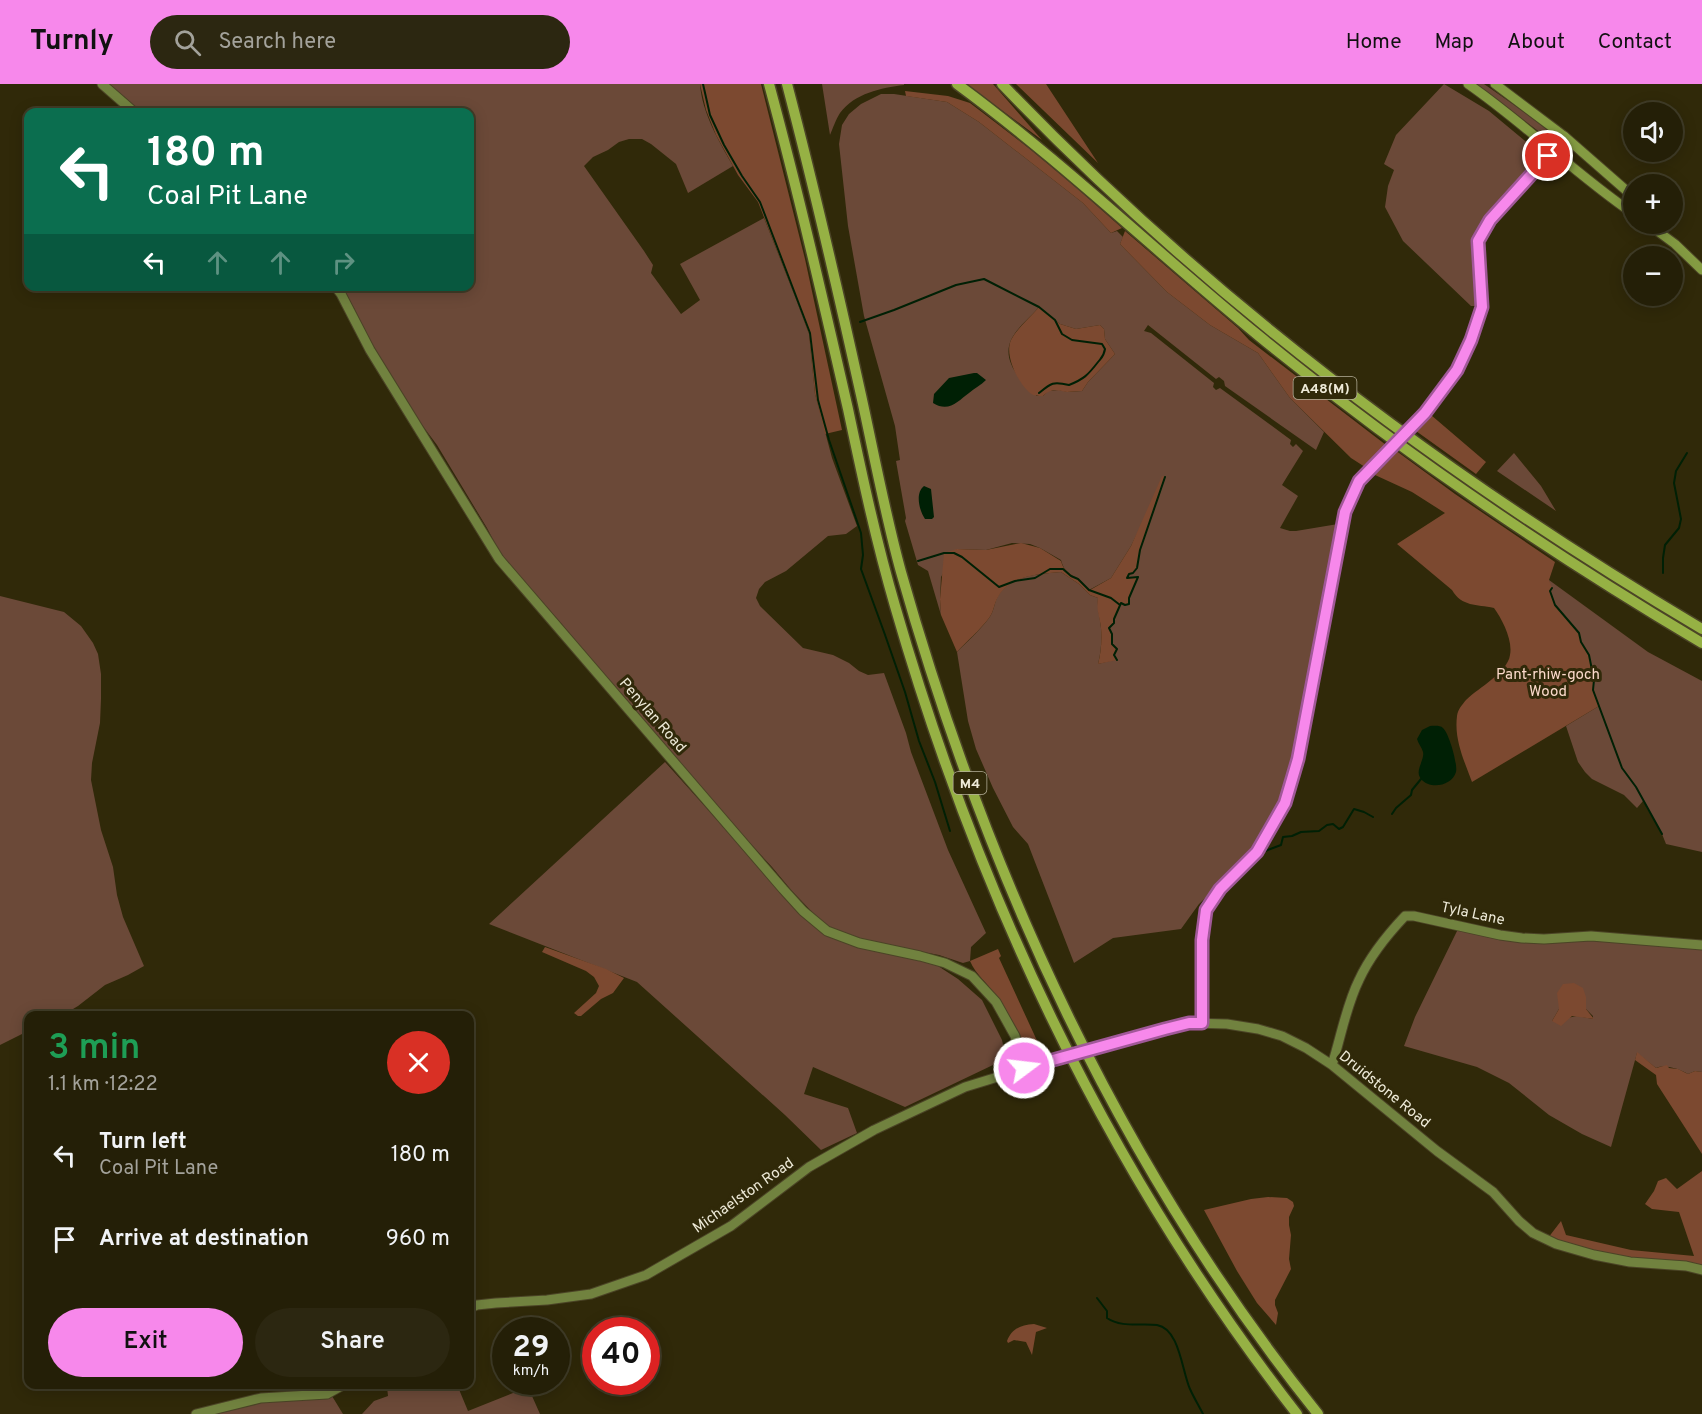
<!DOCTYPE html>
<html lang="en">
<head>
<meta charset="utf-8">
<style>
  body { margin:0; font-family:Overpass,sans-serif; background:#2c2711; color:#f1f3f6; height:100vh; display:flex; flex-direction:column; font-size:22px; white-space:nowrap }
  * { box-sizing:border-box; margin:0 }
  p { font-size:20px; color:#a3a29b }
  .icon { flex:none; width:33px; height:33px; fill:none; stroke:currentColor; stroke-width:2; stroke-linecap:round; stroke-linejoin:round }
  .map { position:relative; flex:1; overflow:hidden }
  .details { position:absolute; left:24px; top:927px; width:450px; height:378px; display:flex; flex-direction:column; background:#241f07; border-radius:12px; box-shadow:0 3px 15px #0003,0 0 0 2px #413d28 }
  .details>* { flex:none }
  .top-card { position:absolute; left:24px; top:24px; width:450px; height:183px; border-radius:12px; box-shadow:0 3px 15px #0003,0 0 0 2px #413d28; background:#0b6e4f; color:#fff; overflow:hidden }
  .buttons { position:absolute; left:1623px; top:18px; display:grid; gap:12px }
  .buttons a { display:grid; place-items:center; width:60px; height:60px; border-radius:50%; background:#241f07; box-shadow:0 3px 15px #0003,0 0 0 2px #413d28; font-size:30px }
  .speed { position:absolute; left:492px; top:1233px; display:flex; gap:12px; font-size:30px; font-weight:700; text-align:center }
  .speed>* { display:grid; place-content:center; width:78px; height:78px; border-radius:50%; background:#241f07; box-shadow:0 3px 15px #0003,0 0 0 2px #413d28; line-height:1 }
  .speed small { font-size:15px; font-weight:400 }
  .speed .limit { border:9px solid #d22; background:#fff; color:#111 }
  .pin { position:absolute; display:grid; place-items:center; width:51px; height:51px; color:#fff; margin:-26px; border:3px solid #fff; border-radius:50%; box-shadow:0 2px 6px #0007 }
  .me { position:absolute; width:66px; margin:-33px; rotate:75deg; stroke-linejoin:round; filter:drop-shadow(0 0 4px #0008) }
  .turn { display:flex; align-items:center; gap:21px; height:126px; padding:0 24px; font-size:27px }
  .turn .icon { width:78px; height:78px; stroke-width:2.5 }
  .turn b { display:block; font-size:42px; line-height:51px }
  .lanes { display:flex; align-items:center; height:57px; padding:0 24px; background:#0003; justify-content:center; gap:30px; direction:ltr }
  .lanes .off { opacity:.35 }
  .round { display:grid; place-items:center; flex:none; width:63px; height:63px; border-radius:32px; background:#2c2711 }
  .overview { display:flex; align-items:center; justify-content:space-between; height:102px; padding:0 24px }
  h1 { font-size:36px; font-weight:600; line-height:45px; color:#1e9e55 }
  .cta { display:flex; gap:12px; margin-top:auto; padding:12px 24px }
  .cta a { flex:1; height:69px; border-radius:36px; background:#f788eb; color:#111; font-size:24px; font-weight:600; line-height:69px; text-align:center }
  .cta a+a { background:#2c2711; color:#f1f3f6 }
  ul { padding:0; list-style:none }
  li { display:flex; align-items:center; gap:18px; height:84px; padding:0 24px }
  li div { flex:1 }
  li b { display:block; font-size:22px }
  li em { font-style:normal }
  header { display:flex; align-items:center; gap:36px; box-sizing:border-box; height:84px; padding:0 30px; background:#f788eb; color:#111 }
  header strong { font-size:28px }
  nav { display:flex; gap:33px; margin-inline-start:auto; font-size:21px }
  .search { width:420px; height:54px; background:#2c2711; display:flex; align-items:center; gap:15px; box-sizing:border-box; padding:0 21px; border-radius:33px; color:#a3a29b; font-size:22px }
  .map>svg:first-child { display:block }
  .green { fill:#6b4938; fill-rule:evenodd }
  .forest { fill:#7c4930 }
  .water { fill:#002005 }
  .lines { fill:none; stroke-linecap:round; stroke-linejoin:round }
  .stream { stroke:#002005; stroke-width:2 }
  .secondary-casing { stroke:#4b4426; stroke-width:11 }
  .primary-casing { stroke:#4b4426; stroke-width:11 }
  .highway-casing { stroke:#4b4426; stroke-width:13 }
  .secondary { stroke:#71823f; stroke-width:9 }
  .primary { stroke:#849b42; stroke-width:9 }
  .highway { stroke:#96b144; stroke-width:10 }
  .secondary-bridge-casing { stroke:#4b4426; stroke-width:11; stroke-linecap:butt }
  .secondary-bridge { stroke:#71823f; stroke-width:9 }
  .route-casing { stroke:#a15899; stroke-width:15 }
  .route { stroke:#f788eb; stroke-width:10 }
  .labels { text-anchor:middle; stroke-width:6; stroke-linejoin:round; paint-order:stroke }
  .shield { fill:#302909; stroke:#b5b09a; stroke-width:1.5 }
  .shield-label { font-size:14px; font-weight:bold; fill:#eeead8 }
  .park-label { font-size:15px; fill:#fcdacb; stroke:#302909 }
  .street-label { font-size:15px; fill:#eeead8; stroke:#302909 }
</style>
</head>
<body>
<header>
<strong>Turnly</strong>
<div class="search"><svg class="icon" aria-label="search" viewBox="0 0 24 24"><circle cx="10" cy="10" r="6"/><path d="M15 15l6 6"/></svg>Search here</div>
<nav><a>Home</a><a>Map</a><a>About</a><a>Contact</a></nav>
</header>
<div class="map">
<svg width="1702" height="1330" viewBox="0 0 1702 1330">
  <rect width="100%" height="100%" fill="#302909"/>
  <path class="green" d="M109,0H700C702,29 719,57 733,82L688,109L676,80L651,60L642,55H629L619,58L608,66L593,73L584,82L644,167L653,181L651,189L681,230L700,216L680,180L764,134L796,215L809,250L815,310L832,374L857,442L846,450L828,452L786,487L765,498L759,505L756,514L760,522L803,564L833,571L849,579L859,587L868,591L884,589L906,649L911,668L948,766L986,849L971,863L970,877L963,879L939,871L875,859L833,846L816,832L792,807L772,783L688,692L560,538L501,471L487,444L437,361L410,325L374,266L354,224L340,203L470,202V28H140Z
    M822,0H904V1C881,4 855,9 840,29C836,35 833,44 830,51Z
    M1444,0L1489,27L1542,71L1485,133L1476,148L1473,163L1479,210L1477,222H1471L1403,157L1385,123L1388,102L1394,86L1384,80L1396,51Z
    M1476,0H1484L1533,34L1553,51V55L1550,56Z
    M881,10H894L947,18L979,38L1083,119L1111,149L1117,147L1123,153L1120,160L1167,208L1210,241L1258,269L1290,314L1324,348L1316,366L1225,302L1224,297L1219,293L1216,295L1148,241L1144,247L1151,249L1214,299L1213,303L1216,306L1220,304L1291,356L1290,360L1293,363L1296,360L1303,367L1282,401L1298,412L1280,444L1290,447H1296L1338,440L1331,490L1307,619L1293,679L1281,716L1269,742L1246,775L1199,820L1181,845L1113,854L1074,879L1028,760L1013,743L993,704L976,665L968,637L957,568C967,558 981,545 989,534C994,528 994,519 998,512C1010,491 1039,490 1061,488L1079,500L1090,511L1098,514C1097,525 1100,533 1101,544C1102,555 1101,569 1098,580L1117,575C1110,566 1113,554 1109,544L1121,519H1129V514L1137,493L1127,494L1129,490L1137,484L1140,466L1165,393L1131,462L1111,494L1089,506C1086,503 1082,498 1078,495C1069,489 1064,488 1061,476L1040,464L1030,460L1012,459L986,466L957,465L941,493L940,515L941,531L928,487L918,481L905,437L906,434L896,377L900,376L895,342L864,232L848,142L839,60L842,41L849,30L861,20ZM1039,223L1060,240L1076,245L1100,241L1104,245L1105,255L1115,270L1088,298L1082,307L1068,308L1059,306L1048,307L1043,312H1037C1023,299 1001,278 1011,256C1017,243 1030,234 1039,223Z
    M1514,369L1541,402L1556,427L1497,387Z
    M1549,496L1648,568L1702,597V768L1666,760L1662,750L1643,717L1637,724L1624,711L1592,695L1585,688L1578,678L1566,642L1599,622L1593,606L1594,596L1589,571L1581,558L1579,549L1555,521L1550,507Z
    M0,512L64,528L81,542L93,559L98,570L101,590V615L100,639L92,679L91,696L101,746L113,783L117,811L123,833L144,882L128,891L105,901L78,922L63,931L28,932V947L0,961Z
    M665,678L810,839L831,853L922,876L938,882L958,895L982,916L1002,956L1004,965L1002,974L993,981L905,1023L813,983L804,1010L848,1024L857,1049L821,1066L785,1031L637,898L489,840Z
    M1458,845L1499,854L1534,859L1597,856L1702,865V988L1695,987L1688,990C1679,985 1666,980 1656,984L1637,969L1611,1063L1582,1050L1549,1031L1509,999L1477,983L1404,962L1415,933ZM1586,913V925L1593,932V935L1577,932L1552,937L1559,925Z
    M392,1301H452L454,1304L458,1303L468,1327L528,1303L540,1330H362L374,1317L388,1312L387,1303Z
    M332,1312L343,1330H214L250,1321L276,1316H309Z"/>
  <path class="forest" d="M700,0H761L805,175L842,346L825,350L815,310L809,250L796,215L758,118L738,91L716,51L706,26Z
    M966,0H993L1042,56Z
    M1016,0H1046L1098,79Z
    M905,7L948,12L970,19L1030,65L1078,105L1122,144L1111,149L1083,119L979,38L947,18L906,12Z
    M1125,147L1238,244L1249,256L1386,361L1365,383L1351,374L1290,314L1258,269L1210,241L1167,208L1120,160Z
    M1039,223L1060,240L1076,245L1100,241L1104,245L1105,255L1115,270L1088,298L1082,307C1077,307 1072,308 1067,308C1057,306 1051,304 1043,312C1038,312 1034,312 1030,309C1018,299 1004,271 1011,256C1017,244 1030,234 1039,223Z
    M1431,331L1486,378L1476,390L1416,347Z
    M1395,366L1455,410L1555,478L1549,496L1552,504L1551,507L1555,521L1579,549L1581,558L1589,571L1594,596L1593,606L1599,622L1472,698C1464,676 1454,656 1457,632C1458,625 1462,621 1466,616C1474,608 1483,603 1491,596C1499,590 1509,580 1510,571C1513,556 1502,535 1494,524C1476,520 1462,523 1452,506L1397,460L1445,429L1412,408L1375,391Z
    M1162,392L1165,393L1140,466L1137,484L1133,489L1129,490L1127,494L1138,493L1129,514V520L1125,521L1121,519L1114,535V539L1109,544L1112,550V560L1117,565L1114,571L1117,576L1098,580C1101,569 1102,556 1101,544C1100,533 1096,527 1098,514L1090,511L1079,500L1061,488C1039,490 1010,491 998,513C994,519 994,528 989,534C980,546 967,557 957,568L941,531L940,515L944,469L957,465L986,466L1021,459L1040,464L1061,477C1064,488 1069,489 1078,495C1082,498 1086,503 1090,506L1111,494L1131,462Z
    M545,863L606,885L624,894L613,909L601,915L581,932H578L574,929L596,909L599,902L594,893L586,887L542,868Z
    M998,865L1001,872L999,874L1045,974L1030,976L1025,975C1016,954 1007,929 995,911C987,898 976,891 970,877Z
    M1574,899L1583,904L1586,913V925L1594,935L1572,932L1561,942L1552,937L1559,925L1557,909L1563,900Z
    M1637,968L1656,984L1667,981L1669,984L1678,985L1688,990L1695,987L1702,988V1070L1657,1000L1656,991L1635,976Z
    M1702,1087V1182L1631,1175L1592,1167L1548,1154L1561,1137L1566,1151L1631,1166L1694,1172L1679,1128L1652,1125L1645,1120L1654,1107L1658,1097L1666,1094L1677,1105Z
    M1268,1113L1287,1114L1293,1118L1294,1122L1289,1133V1141L1291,1151L1289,1175L1291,1185L1275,1216V1221L1278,1229L1276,1241L1257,1219L1237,1187L1204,1126L1251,1115Z
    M1034,1240L1047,1244L1036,1248L1032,1271L1026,1258L1014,1256L1008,1259L1007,1257C1012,1244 1021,1241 1034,1240Z"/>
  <path class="water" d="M974,289H977L986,296C981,301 975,304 969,309C958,317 949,329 933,319L934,310L949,294Z
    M924,402L931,405L934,433L932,435H925C919,426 915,409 924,402Z
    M1430,642C1434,642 1440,641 1443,644C1449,649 1458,681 1456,688C1452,702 1430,706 1421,695C1414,687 1425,676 1423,668C1422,664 1418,659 1417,655L1422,646Z"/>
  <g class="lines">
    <path class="stream" d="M703,0L710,31L724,61L742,92L760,118L810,249L818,316L829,356L861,449L863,471L861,485L884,548L905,608L919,657L935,698L950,747
      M860,238L894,226L956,201L984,195L1039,223L1055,236L1062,250L1072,256L1102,260L1105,265C1104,272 1102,273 1098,278C1088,291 1084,295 1069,301C1053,297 1051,299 1039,309
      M918,477L944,469H954L962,473L999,503L1015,497L1035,494L1050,485H1063L1071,492L1078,495L1089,506L1111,514L1120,521
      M1663,489V474L1665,461L1679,444L1681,435L1674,399L1676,387L1687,369
      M1552,504L1550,507L1555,521L1579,549L1581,558L1589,571L1594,596L1593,606L1622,684L1636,703L1662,750
      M1117,576L1114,571L1117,565L1112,560V550L1109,544L1114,539V535L1121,519L1125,521L1129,520V514L1138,493L1127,494L1129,490L1133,489L1137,484L1140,466L1165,393
      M1392,730L1396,724L1411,711L1412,706L1421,695
      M1265,767L1281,761L1283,753L1292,752L1301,748L1319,747L1327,741L1333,740L1339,745L1343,743L1354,725L1364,728L1373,733
      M1097,1214L1107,1227V1234C1121,1244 1141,1239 1157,1241C1180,1245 1182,1288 1190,1305C1194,1314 1199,1322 1203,1330"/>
    <defs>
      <path id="secondary" d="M102,0L134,28
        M335,202L341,210L370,266L499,475L783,805L803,827L827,847L859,859L920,872L945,879L972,892L996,918L1015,952L1024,984
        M1425,329L1457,286L1471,256L1482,223L1478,157L1490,136L1519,106L1564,52
        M1202,939V856L1206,826L1220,805L1257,768L1285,719L1298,675L1345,428L1359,397L1377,379
        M1114,959L1189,939L1227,940L1258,945L1282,952L1306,964L1332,981L1437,1067L1493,1108L1519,1137L1533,1149L1556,1160L1594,1171L1630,1178L1686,1182L1702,1186
        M1332,981C1341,953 1346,922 1359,896C1370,872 1387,851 1405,832H1414L1500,851L1522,854L1544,855L1591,852L1702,861
        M470,1224L477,1221L496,1219L547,1216L591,1210L646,1191L731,1142L809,1083L874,1046L965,1003L1050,977
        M196,1330L261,1314L327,1310L345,1300"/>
      <path id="primary" d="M1468,0C1526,40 1575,90 1634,130
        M1495,0L1564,52L1628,108L1634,116
        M1648,140L1675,160L1702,186"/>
      <path id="highway" d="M769,0C798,107 823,216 848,325C862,391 876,457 895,522C979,814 1110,1090 1297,1330
        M787,0C814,103 838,207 861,311C874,370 885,430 901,488C987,792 1120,1083 1318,1330
        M957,0C1063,78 1157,169 1259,252C1398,366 1547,467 1702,559
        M1002,0C1208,215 1447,394 1702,545"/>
    </defs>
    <use href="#secondary" class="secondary-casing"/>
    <use href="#primary" class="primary-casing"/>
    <use href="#highway" class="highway-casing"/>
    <use href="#secondary" class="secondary"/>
    <use href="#primary" class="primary"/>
    <use href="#highway" class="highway"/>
    <defs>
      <path id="secondary-bridge" d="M1377,379L1425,329
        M1050,977L1114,959"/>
    </defs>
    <use href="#secondary-bridge" class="secondary-bridge-casing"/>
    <use href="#secondary-bridge" class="secondary-bridge"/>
  </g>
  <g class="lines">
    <defs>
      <path id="route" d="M1024,984L1165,945L1189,939H1202V856L1206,826L1220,805L1257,768L1285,719L1298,675L1345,428L1359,397L1425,329L1457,286L1471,256L1482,223L1478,157L1490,136L1548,72"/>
    </defs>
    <use href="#route" class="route-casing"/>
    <use href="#route" class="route"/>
  </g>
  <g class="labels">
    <g class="shield">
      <rect x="1293.5" y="293" width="63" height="22" rx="4.5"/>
      <rect x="953.5" y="688" width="33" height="22" rx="4.5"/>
    </g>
    <g class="shield-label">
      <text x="1325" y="309">A48(M)</text>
      <text x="970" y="704">M4</text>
    </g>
    <g class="park-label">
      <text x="1548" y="595">Pant-rhiw-goch<tspan x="1548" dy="17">Wood</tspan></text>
    </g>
    <g class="street-label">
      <text transform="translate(653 631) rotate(49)" y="5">Penylan Road</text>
      <text transform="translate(1473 829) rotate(12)" y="5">Tyla Lane</text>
      <text transform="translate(1385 1005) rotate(39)" y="5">Druidstone Road</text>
      <text transform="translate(743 1111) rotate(-35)" y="5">Michaelston Road</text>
    </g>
  </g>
</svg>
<div class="buttons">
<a><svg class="icon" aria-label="sound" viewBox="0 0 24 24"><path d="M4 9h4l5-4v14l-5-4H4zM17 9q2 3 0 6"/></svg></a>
<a>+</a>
<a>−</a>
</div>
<div class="speed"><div>29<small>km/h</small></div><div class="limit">40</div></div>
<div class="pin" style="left:1548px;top:72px;background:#d93025"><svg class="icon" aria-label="arrive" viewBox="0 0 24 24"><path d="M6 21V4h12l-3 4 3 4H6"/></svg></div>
<svg class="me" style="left:1024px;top:984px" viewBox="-20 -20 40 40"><circle r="17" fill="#f788eb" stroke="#fff" stroke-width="3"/><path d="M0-11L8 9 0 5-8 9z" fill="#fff"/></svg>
<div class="top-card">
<div class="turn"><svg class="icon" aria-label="left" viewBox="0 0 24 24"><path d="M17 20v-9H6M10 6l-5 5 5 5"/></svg><div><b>180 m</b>Coal Pit Lane</div></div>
<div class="lanes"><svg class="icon" aria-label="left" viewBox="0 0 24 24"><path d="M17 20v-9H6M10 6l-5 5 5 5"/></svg><svg class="icon off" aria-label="ahead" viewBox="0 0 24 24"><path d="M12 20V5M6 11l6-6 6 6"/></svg><svg class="icon off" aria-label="ahead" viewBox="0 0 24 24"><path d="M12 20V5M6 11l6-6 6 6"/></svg><svg class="icon off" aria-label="right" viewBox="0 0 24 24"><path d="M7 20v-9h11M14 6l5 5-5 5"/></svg></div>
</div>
<section class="details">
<div class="overview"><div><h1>3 min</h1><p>1.1 km · 12:22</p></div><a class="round" style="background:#d93025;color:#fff"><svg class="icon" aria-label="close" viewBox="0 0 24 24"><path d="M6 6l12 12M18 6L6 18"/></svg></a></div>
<ul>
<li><svg class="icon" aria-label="left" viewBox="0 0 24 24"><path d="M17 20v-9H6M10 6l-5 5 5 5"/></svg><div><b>Turn left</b><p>Coal Pit Lane</p></div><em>180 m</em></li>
<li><svg class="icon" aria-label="arrive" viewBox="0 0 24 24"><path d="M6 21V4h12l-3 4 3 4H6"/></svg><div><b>Arrive at destination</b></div><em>960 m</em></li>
</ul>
<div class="cta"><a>Exit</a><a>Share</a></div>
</section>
</div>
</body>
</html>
